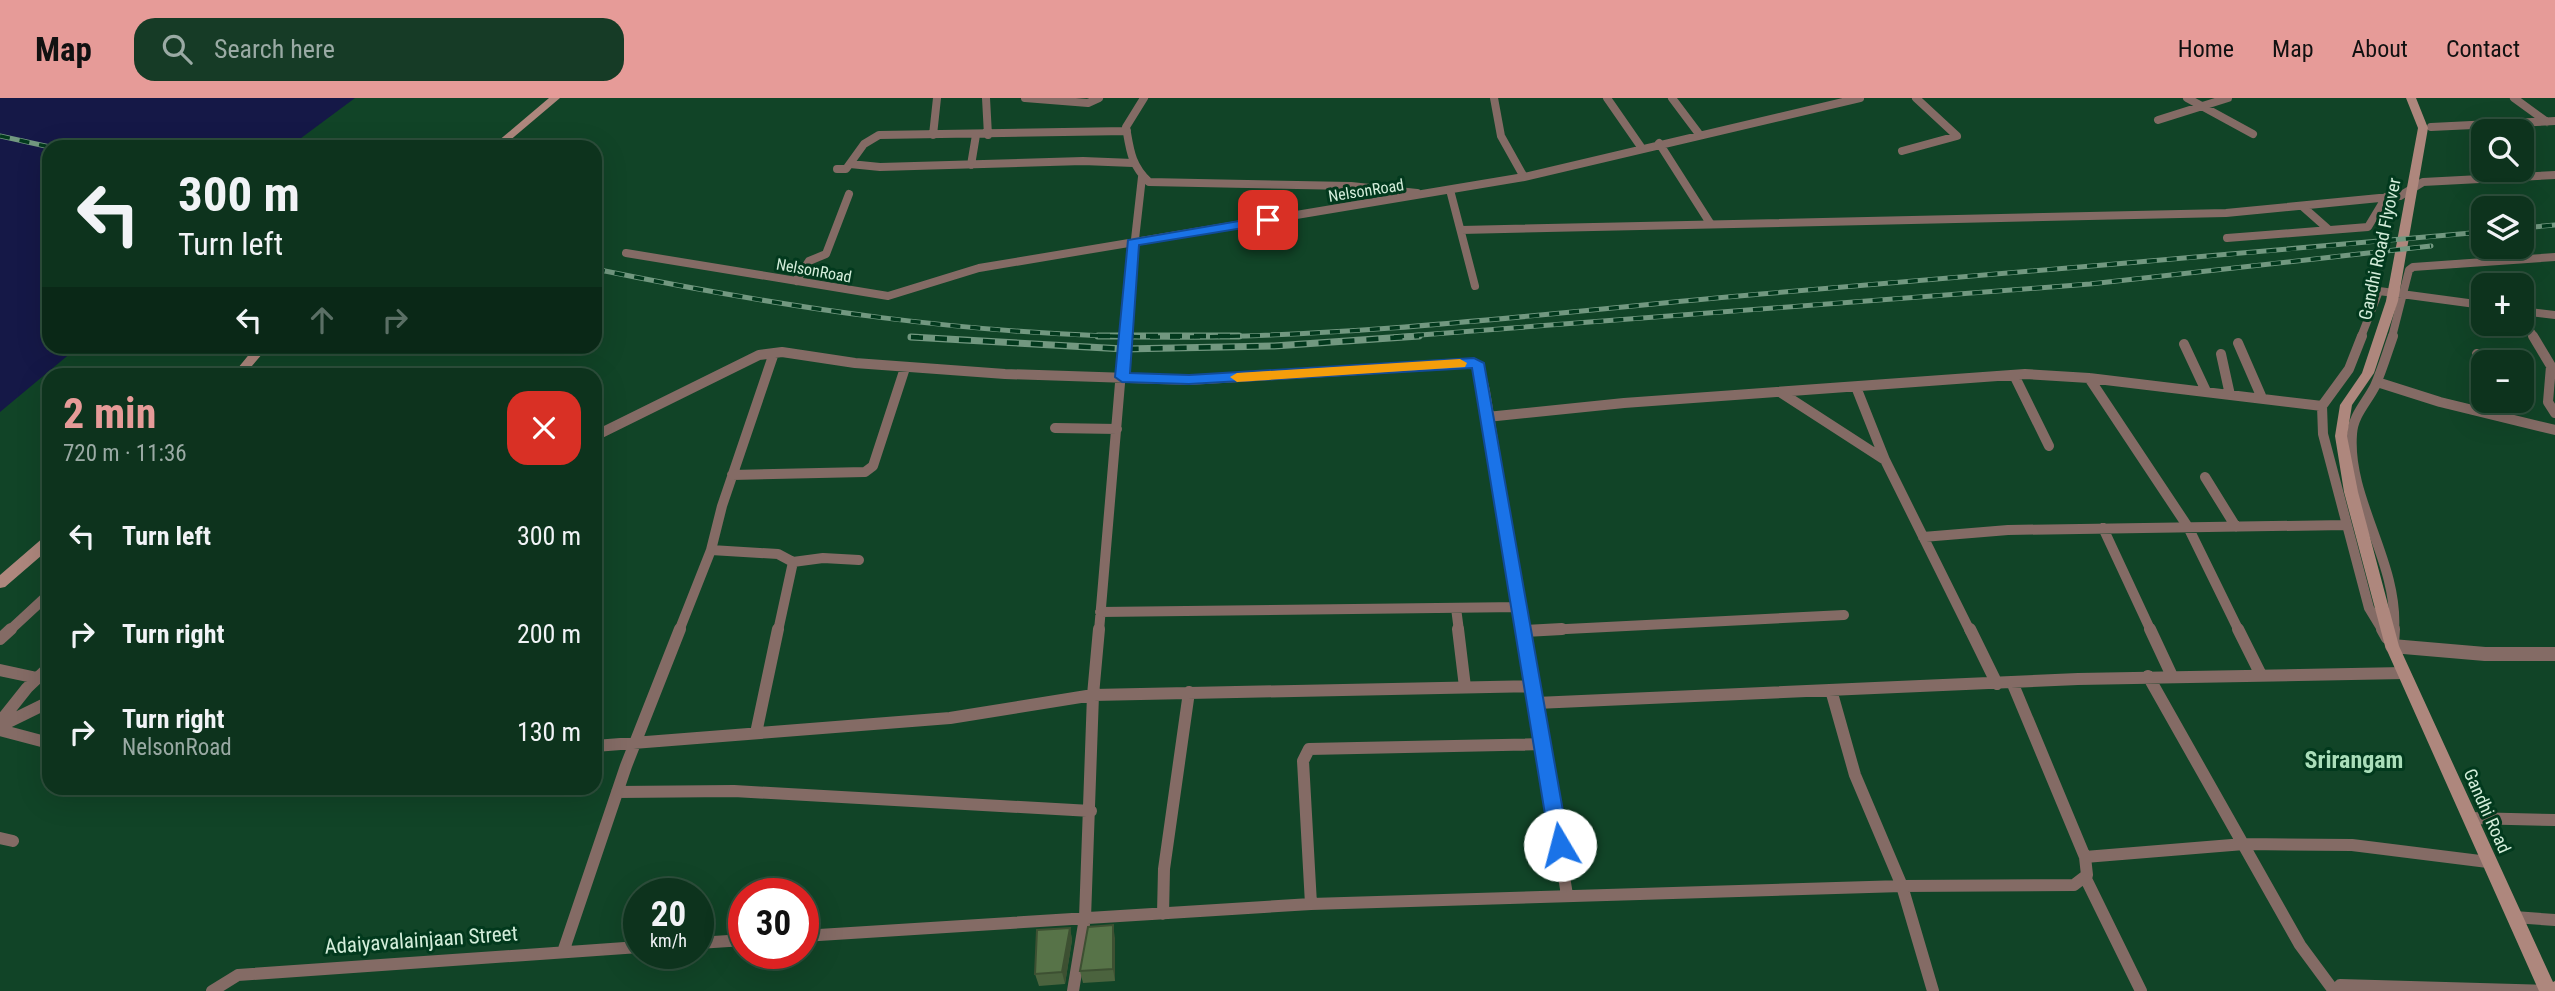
<!DOCTYPE html>
<html lang="en">
<head>
<meta charset="utf-8">
<style>
  body { margin:0; font-family:"Roboto Condensed",sans-serif; background:#163b26; color:#f1f3f6; height:100vh; display:flex; flex-direction:column; font-size:26px; white-space:nowrap }
  * { box-sizing:border-box; margin:0 }
  p { font-size:23px; color:#9aaaa4 }
  .icon { flex:none; width:38px; height:38px; fill:none; stroke:currentColor; stroke-width:2; stroke-linecap:round; stroke-linejoin:round }
  .map { position:relative; flex:1; overflow:hidden }
  .sheet { position:absolute; left:42px; top:270px; width:560px; height:427px; display:flex; flex-direction:column; background:#0d331d; border-radius:21px; box-shadow:0 7px 28px #0002,0 0 0 2px #2d4e3b }
  .sheet>* { flex:none }
  .top-card { position:absolute; left:42px; top:42px; width:560px; height:214px; border-radius:21px; box-shadow:0 7px 28px #0002,0 0 0 2px #2d4e3b; background:#0d331d; color:#f1f3f6; overflow:hidden }
  .controls { position:absolute; left:2471px; top:21px; display:grid; gap:14px }
  .controls a { display:grid; place-items:center; width:63px; height:63px; border-radius:14px; background:#0d331d; box-shadow:0 7px 28px #0002,0 0 0 2px #2d4e3b; font-size:35px }
  .speed { position:absolute; left:623px; top:780px; display:flex; gap:14px; font-size:35px; font-weight:700; text-align:center }
  .speed>* { display:grid; place-content:center; width:91px; height:91px; border-radius:50%; background:#0d331d; box-shadow:0 7px 28px #0002,0 0 0 2px #2d4e3b; line-height:1 }
  .speed small { font-size:18px; font-weight:400 }
  .speed .limit { border:10px solid #d22; background:#fff; color:#111 }
  .pin { position:absolute; display:grid; place-items:center; width:60px; height:60px; color:#fff; margin:-30px; border-radius:14px; box-shadow:0 4px 10px #0006 }
  .me { position:absolute; width:77px; margin:-38px; rotate:352deg; stroke-linejoin:round; filter:drop-shadow(0 0 5px #0008) }
  .turn { display:flex; align-items:center; gap:24px; height:147px; padding:0 21px; font-size:32px }
  .turn .icon { width:91px; height:91px; stroke-width:2.5 }
  .turn b { display:block; font-size:49px; line-height:60px }
  .lanes { display:flex; align-items:center; height:66px; padding:0 21px; background:#0003; justify-content:center; gap:35px; direction:ltr }
  .lanes .off { opacity:.35 }
  .round { display:grid; place-items:center; flex:none; width:74px; height:74px; border-radius:21px; background:#163b26 }
  .head { display:flex; align-items:center; justify-content:space-between; height:119px; padding:0 21px }
  h1 { font-size:42px; font-weight:700; line-height:52px; color:#e69b98 }
  ul { padding:0; list-style:none }
  li { display:flex; align-items:center; gap:21px; height:98px; padding:0 21px }
  li div { flex:1 }
  li b { display:block; font-size:26px }
  li em { font-style:normal }
  header { display:flex; align-items:center; gap:42px; box-sizing:border-box; height:98px; padding:0 35px; background:#e69b98; color:#111 }
  header strong { font-size:33px }
  nav { display:flex; gap:38px; margin-inline-start:auto; font-size:24px }
  .search { width:490px; height:63px; background:#163b26; display:flex; align-items:center; gap:18px; box-sizing:border-box; padding:0 24px; border-radius:21px; color:#9aaaa4; font-size:26px }
  .map>svg:first-child { display:block }
  .water { fill:#151847 }
  .lines { fill:none; stroke-linecap:round; stroke-linejoin:round }
  .minor-far2 { stroke:#846b65; stroke-width:8 }
  .minor-far1 { stroke:#846b65; stroke-width:10 }
  .minor { stroke:#846b65; stroke-width:12 }
  .tertiary { stroke:#846b65; stroke-width:14 }
  .secondary { fill:#ae877d; fill-rule:evenodd }
  .rail-far1-casing { stroke:#729880; stroke-width:5 }
  .rail-casing { stroke:#729880; stroke-width:7 }
  .rail-far1 { stroke:#02391d; stroke-width:3.5; stroke-dasharray:10; stroke-linecap:butt }
  .rail { stroke:#02391d; stroke-width:4.5; stroke-dasharray:12; stroke-linecap:butt }
  .wall { fill:#4b633e }
  .shaded-wall { fill:#3d5032 }
  .building { fill:#577348; stroke:#3d5032; stroke-width:2 }
  .route { fill:#1a73e8; stroke:#114b97; stroke-width:2 }
  .slow { fill:#f59e0b }
  .labels { text-anchor:middle; stroke-width:6; stroke-linejoin:round; paint-order:stroke }
  .far-street-label { font-size:16px; fill:#d4eedb; stroke:#02391d }
  .street-label { font-size:18px; fill:#d4eedb; stroke:#02391d }
  .near-street-label { font-size:21px; fill:#d4eedb; stroke:#02391d }
  .district-label { font-size:24px; font-weight:bold; fill:#aadeba; stroke:#02391d }
</style>
</head>
<body>
<header>
<strong>Map</strong>
<div class="search"><svg class="icon" aria-label="search" viewBox="0 0 24 24"><circle cx="10" cy="10" r="6"/><path d="M15 15l6 6"/></svg>Search here</div>
<nav><a>Home</a><a>Map</a><a>About</a><a>Contact</a></nav>
</header>
<div class="map">
<svg width="2555" height="893" viewBox="0 0 2555 893">
  <rect width="100%" height="100%" fill="#114427"/>
  <path class="water" d="M0,0H355L289,49H49V248L78,249L0,314Z"/>
  <g class="lines">
    <path class="minor-far2" d="M986,0L988,37
      M1025,0L1088,5L1099,0
      M1144,0L1126,29C1130,52 1131,67 1149,84L1351,88L1417,95
      M1494,0L1501,38L1524,79
      M1607,0L1641,49
      M1672,0L1699,36
      M2187,0L2253,36
      M2514,0L2547,24
      M2158,22L2228,0
      M2431,29L2555,23
      M933,37L937,0
      M1659,45L1710,125
      M1902,53L1957,38L1916,0
      M850,66L880,69L1083,63L1133,65
      M971,67L976,37
      M837,71H846L864,46L879,37L1127,33
      M1450,92L1475,188
      M2302,108L2328,131
      M1461,132L2226,115L2400,98L2423,84L2555,77
      M2227,140L2368,129L2386,99
      M626,155L888,198L979,170L1524,79L1860,0
      M796,183L809,163L826,156L849,96
      M2522,213L2555,217
      M2522,220L2534,239
      M1124,239L1142,79
      M2361,239L2379,193L2483,207
      M2392,239L2409,172L2413,169L2555,159"/>
    <path class="minor-far1" d="M2362,238L2349,271L2322,308L2323,336L2369,510L2383,533
      M2393,238C2387,255 2382,272 2375,288C2367,304 2353,317 2352,336C2347,402 2399,464 2394,533
      M2533,238L2551,268L2548,304L2555,315
      M2238,245L2262,300
      M2184,246L2206,293
      M774,255L722,408L711,452L778,456L793,464L778,533
      M2221,256L2230,297
      M2477,256L2483,286
      M2014,277L2049,348
      M2089,280L2188,429L2239,533
      M2377,284L2440,304L2555,332
      M1856,289L1885,362
      M1780,294L1885,362L1970,533
      M1487,319L1624,305L2025,276L2089,280L2322,308
      M1055,330L1117,331
      M595,338L759,257L782,254L855,265L1005,276L1189,282L1474,265L1479,269L1485,293L1524,533
      M732,377L865,374L873,368L905,270
      M2205,379L2236,429
      M2103,430L2151,533
      M1923,439L2008,432L2346,427
      M793,464L823,460L859,462
      M1456,510L1459,533
      M1100,514L1520,509
      M9,533L49,496
      M679,533L711,452
      M1099,533L1124,238
      M1527,533L1844,517"/>
    <path class="minor" d="M1458,531L1465,589
      M1524,531L1567,797
      M1970,531L1997,586
      M2150,531L2172,578
      M2238,531L2260,575
      M2382,531L2387,540
      M1525,533L1562,531
      M0,541L11,531
      M2393,546L2394,531
      M0,572L37,580
      M2148,578L2300,847L2334,893
      M1831,592L1855,677L1902,788L1933,893
      M1536,605L2078,581L2404,575
      M0,624L27,590L49,569
      M0,628L49,604
      M0,632L49,645
      M756,635L778,531
      M595,648L950,620L1093,597L1099,531
      M617,694L734,693L1091,713
      M2469,720L2555,722
      M0,740L13,743
      M2085,759L2244,746L2352,747L2488,764
      M2085,779L2141,893
      M1311,806L1303,663L1309,651L1544,646
      M1163,816L1164,771L1189,594
      M2514,819L2555,822
      M803,838L1311,806L1902,788L2074,787L2087,777L2085,759L2012,584
      M698,845L744,842
      M563,854L626,668L680,531
      M212,893L238,877L639,849
      M1073,893L1085,820L1093,597L1534,588
      M2335,893L2340,887L2548,893"/>
    <path class="tertiary" d="M2392,548L2485,556H2555"/>
    <path class="secondary" d="M549,0H560L502,49H491Z
      M2406,0H2416L2428,30L2398,203L2374,275L2352,307L2347,338L2358,394L2399,548L2553,884L2555,883V893H2539L2385,548L2344,394L2335,338L2340,307L2362,275L2386,203L2418,30Z
      M256,248H269L245,276H233Z
      M49,438V451L5,489L0,490V477L44,439Z"/>
    <defs>
      <path id="rail-far1" d="M0,38L50,49
        M2522,130L2555,127
        M595,171C785,210 977,239 1172,239C1369,239 1565,213 1761,196C2002,175 2242,156 2483,134
        M911,239H919
        M1394,239L2090,186L2431,148"/>
      <path id="rail" d="M1098,238H1239
        M911,239L1124,251L1274,248L1419,238"/>
    </defs>
    <use href="#rail-far1" class="rail-far1-casing"/>
    <use href="#rail" class="rail-casing"/>
    <use href="#rail-far1" class="rail-far1"/>
    <use href="#rail" class="rail"/>
  </g>
  <path class="wall" d="M1070,830L1072,842L1065,886L1039,888L1035,876Z
    M1115,840V883L1083,885L1080,873Z"/>
  <path class="shaded-wall" d="M1113,827L1115,840V883L1113,871Z
    M1070,830L1072,842L1065,886L1062,874Z"/>
  <path class="building" d="M1113,827V871L1080,873L1088,829Z
    M1070,830L1062,874L1035,876L1037,832Z"/>
  <path class="route" d="M1268,118L1273,120V125L1139,147L1130,275L1189,277L1474,260L1484,265L1569,747L1566,753L1560,755L1553,753L1550,747L1472,270L1189,286L1122,284L1115,279L1128,142Z"/>
  <path class="slow" d="M1460,261L1467,265L1465,269L1237,284L1230,279L1237,275Z"/>
  <g class="labels">
    <g class="far-street-label">
      <text transform="translate(1366 92) rotate(-9)" y="6">NelsonRoad</text>
      <text transform="translate(814 172) rotate(10)" y="6">NelsonRoad</text>
    </g>
    <g class="street-label">
      <text transform="translate(2380 151) rotate(-78)" y="6">Gandhi Road Flyover</text>
      <text transform="translate(2487 713) rotate(66)" y="6">Gandhi Road</text>
    </g>
    <g class="near-street-label">
      <text transform="translate(421 842) rotate(-4)" y="7">Adaiyavalainjaan Street</text>
    </g>
    <g class="district-label">
      <text x="2354" y="670">Srirangam</text>
    </g>
  </g>
</svg>
<div class="controls">
<a><svg class="icon" aria-label="search" viewBox="0 0 24 24"><circle cx="10" cy="10" r="6"/><path d="M15 15l6 6"/></svg></a>
<a><svg class="icon" aria-label="layers" viewBox="0 0 24 24"><path d="M12 4l9 5-9 5-9-5zM3 14l9 5 9-5"/></svg></a>
<a>+</a>
<a>−</a>
</div>
<div class="speed"><div>20<small>km/h</small></div><div class="limit">30</div></div>
<div class="pin" style="left:1268px;top:122px;background:#d93025"><svg class="icon" aria-label="arrive" viewBox="0 0 24 24"><path d="M6 21V4h12l-3 4 3 4H6"/></svg></div>
<svg class="me" style="left:1560px;top:747px" viewBox="-20 -20 40 40"><circle r="19" fill="#fff"/><path d="M0-13L10 11 0 6-10 11z" fill="#1a73e8"/></svg>
<div class="top-card">
<div class="turn"><svg class="icon" aria-label="left" viewBox="0 0 24 24"><path d="M17 20v-9H6M10 6l-5 5 5 5"/></svg><div><b>300 m</b>Turn left</div></div>
<div class="lanes"><svg class="icon" aria-label="left" viewBox="0 0 24 24"><path d="M17 20v-9H6M10 6l-5 5 5 5"/></svg><svg class="icon off" aria-label="ahead" viewBox="0 0 24 24"><path d="M12 20V5M6 11l6-6 6 6"/></svg><svg class="icon off" aria-label="right" viewBox="0 0 24 24"><path d="M7 20v-9h11M14 6l5 5-5 5"/></svg></div>
</div>
<section class="sheet">
<div class="head"><div><h1>2 min</h1><p>720 m · 11:36</p></div><a class="round" style="background:#d93025;color:#fff"><svg class="icon" aria-label="close" viewBox="0 0 24 24"><path d="M6 6l12 12M18 6L6 18"/></svg></a></div>
<ul>
<li><svg class="icon" aria-label="left" viewBox="0 0 24 24"><path d="M17 20v-9H6M10 6l-5 5 5 5"/></svg><div><b>Turn left</b></div><em>300 m</em></li>
<li><svg class="icon" aria-label="right" viewBox="0 0 24 24"><path d="M7 20v-9h11M14 6l5 5-5 5"/></svg><div><b>Turn right</b></div><em>200 m</em></li>
<li><svg class="icon" aria-label="right" viewBox="0 0 24 24"><path d="M7 20v-9h11M14 6l5 5-5 5"/></svg><div><b>Turn right</b><p>NelsonRoad</p></div><em>130 m</em></li>
</ul>
</section>
</div>
</body>
</html>
